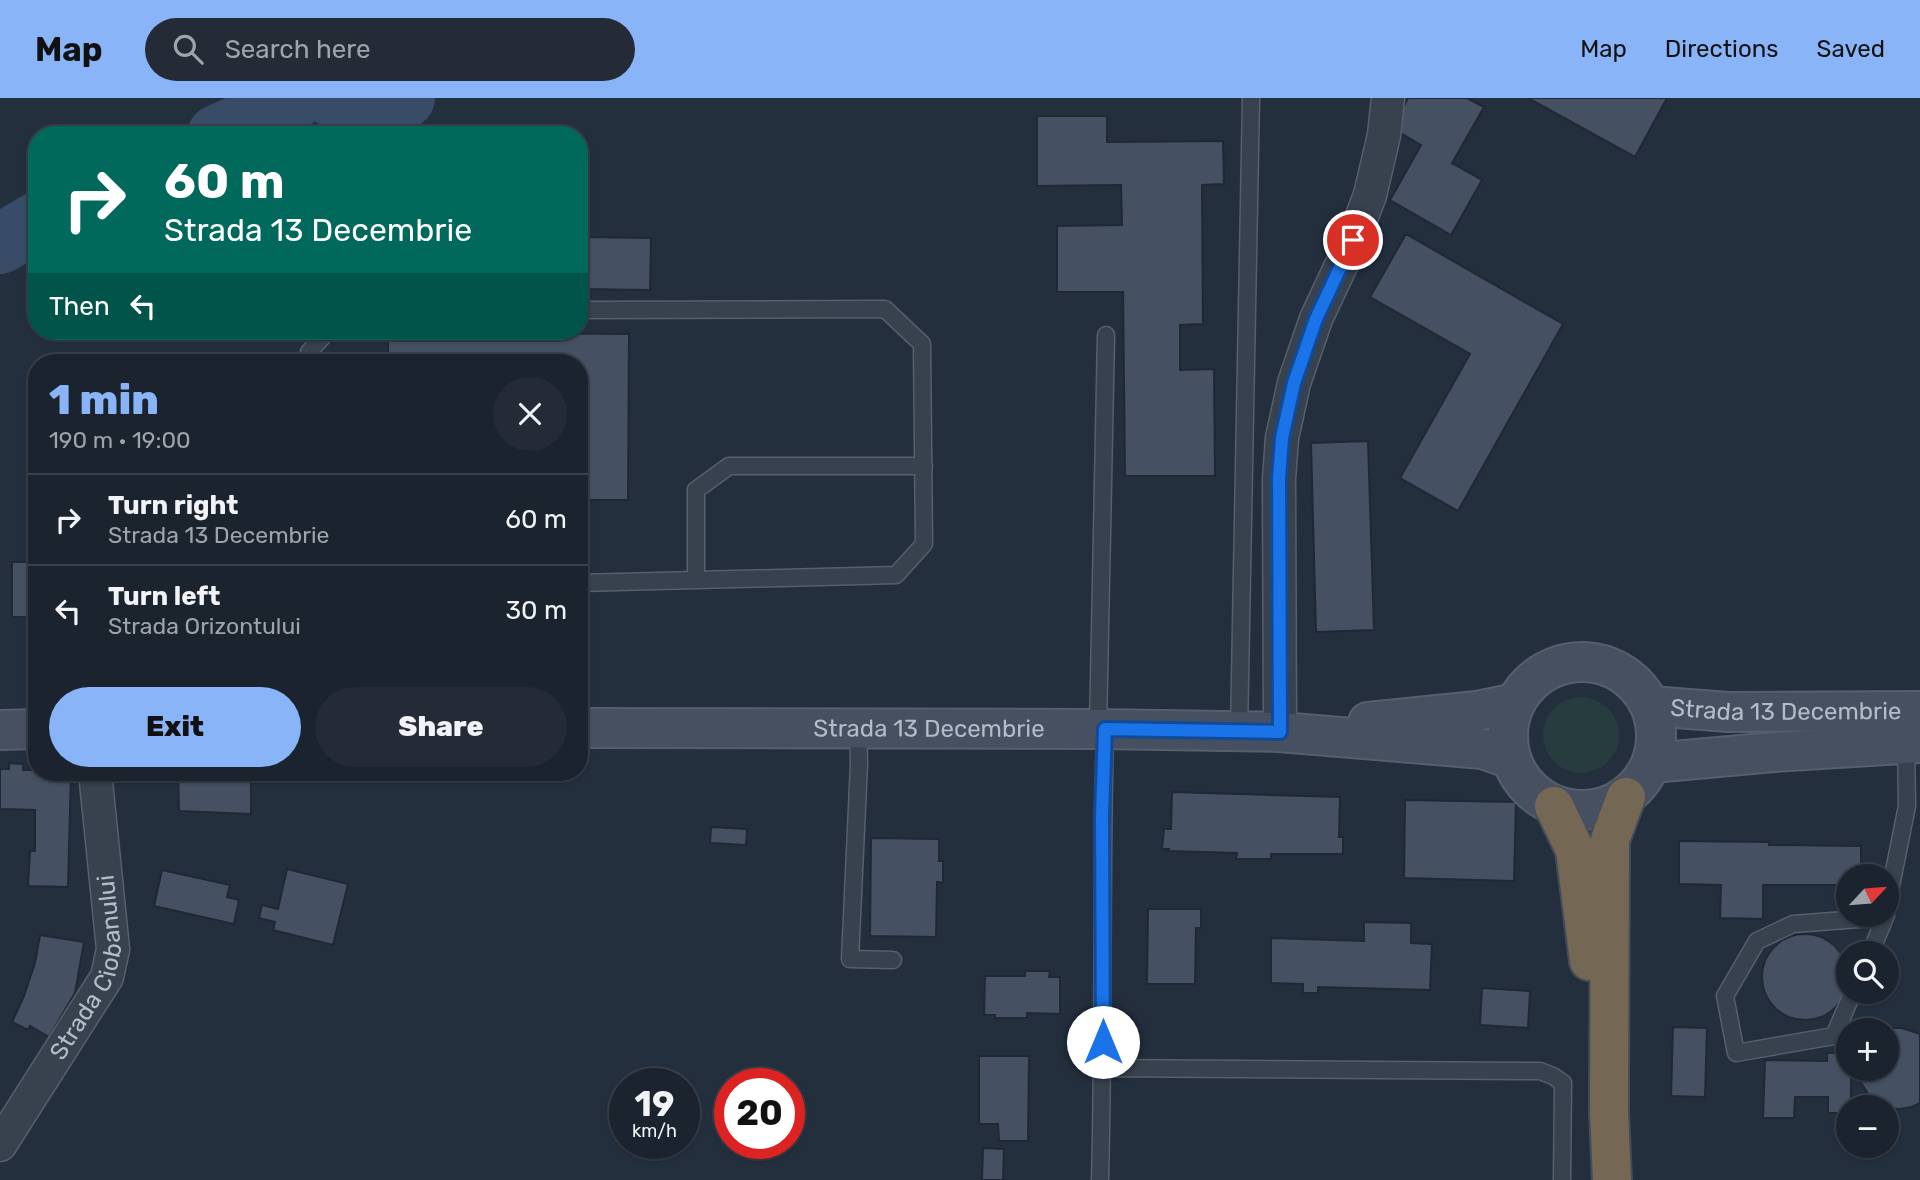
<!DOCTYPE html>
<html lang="en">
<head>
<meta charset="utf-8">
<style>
  body { margin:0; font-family:Rubik,sans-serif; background:#242b36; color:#f1f3f6; height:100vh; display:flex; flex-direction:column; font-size:26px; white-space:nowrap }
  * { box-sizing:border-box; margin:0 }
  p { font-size:23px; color:#a0a4aa }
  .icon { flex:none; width:38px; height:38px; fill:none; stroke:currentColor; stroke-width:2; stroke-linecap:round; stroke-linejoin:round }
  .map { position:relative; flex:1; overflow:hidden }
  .sheet { position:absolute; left:28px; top:256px; width:560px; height:427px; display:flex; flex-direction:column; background:#1b232e; border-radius:28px; box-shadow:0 2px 5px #0004,0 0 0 2px #39404a }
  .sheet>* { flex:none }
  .guide { position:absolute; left:28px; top:28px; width:560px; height:214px; border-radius:28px; box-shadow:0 2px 5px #0004,0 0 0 2px #39404a; background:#00695c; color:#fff; overflow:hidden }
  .needle { width:46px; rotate:64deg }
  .controls { position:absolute; left:1836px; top:766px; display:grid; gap:14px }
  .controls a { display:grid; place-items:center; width:63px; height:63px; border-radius:50%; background:#1b232e; box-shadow:0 2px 5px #0004,0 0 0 2px #39404a; font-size:35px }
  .speed { position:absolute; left:609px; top:970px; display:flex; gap:14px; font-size:35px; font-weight:700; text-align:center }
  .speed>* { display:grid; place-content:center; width:91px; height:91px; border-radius:50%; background:#1b232e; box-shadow:0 2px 5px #0004,0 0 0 2px #39404a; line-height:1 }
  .speed small { font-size:18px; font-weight:400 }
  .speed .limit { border:10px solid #d22; background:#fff; color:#111 }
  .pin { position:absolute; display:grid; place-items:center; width:60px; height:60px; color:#fff; margin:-30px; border:4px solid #fff; border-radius:50%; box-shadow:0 2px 7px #0007 }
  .me { position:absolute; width:77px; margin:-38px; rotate:0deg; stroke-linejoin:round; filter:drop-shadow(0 0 5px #0008) }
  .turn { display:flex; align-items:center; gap:24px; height:147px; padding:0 21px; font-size:32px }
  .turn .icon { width:91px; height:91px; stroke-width:2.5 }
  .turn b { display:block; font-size:49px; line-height:60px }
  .then { display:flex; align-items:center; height:66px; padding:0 21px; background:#0003; gap:14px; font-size:26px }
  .round { display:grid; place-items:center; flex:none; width:74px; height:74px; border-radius:37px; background:#242b36 }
  .overview { display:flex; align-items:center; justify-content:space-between; height:119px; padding:0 21px }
  h1 { font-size:42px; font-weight:800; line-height:52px; color:#8ab4f8 }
  .action { display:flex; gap:14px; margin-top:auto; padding:14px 21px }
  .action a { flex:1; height:80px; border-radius:42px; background:#8ab4f8; color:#111; font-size:28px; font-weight:800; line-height:80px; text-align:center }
  .action a+a { background:#242b36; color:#f1f3f6 }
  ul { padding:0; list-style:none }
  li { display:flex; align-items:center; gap:21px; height:91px; padding:0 21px; border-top:2px solid #39404a }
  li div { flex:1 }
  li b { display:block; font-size:26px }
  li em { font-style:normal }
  header { display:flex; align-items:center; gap:42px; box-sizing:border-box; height:98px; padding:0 35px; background:#8ab4f8; color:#111 }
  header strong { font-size:33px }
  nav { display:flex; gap:38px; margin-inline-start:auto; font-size:24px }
  .search { width:490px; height:63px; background:#242b36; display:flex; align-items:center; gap:18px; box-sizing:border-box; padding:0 24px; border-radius:38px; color:#a0a4aa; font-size:26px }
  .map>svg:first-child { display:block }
  .green { fill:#263c3f }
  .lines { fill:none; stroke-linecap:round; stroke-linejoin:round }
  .river { stroke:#394c67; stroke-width:60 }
  .building { fill:#455162; stroke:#1f2835; stroke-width:2 }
  .lane-casing { stroke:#565f6c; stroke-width:19 }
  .street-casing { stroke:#565f6c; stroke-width:35 }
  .secondary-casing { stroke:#565f6c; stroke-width:42 }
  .highway-casing { stroke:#434c59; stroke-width:42 }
  .lane { stroke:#38414e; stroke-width:16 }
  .street { stroke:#38414e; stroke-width:32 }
  .secondary { stroke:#465061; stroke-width:38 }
  .highway { stroke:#746855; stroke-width:38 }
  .route-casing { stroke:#114b97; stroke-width:18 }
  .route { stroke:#1a73e8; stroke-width:12 }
  .labels { text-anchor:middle; stroke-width:7; stroke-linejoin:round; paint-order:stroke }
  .street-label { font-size:24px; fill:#b4bcc9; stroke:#1d2633 }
</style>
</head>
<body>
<header>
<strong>Map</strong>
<div class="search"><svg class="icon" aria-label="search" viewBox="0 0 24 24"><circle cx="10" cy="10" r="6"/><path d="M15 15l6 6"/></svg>Search here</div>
<nav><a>Map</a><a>Directions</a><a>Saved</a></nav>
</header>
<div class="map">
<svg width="1920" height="1082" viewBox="0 0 1920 1082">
  <rect width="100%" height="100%" fill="#242f3e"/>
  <path class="green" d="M1543 637a38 38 0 1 1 76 0a38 38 0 1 1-76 0Z"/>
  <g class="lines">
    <path class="river" d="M334,0L401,3L405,0
      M217,37L296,0
      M0,146L37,124"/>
  </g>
  <path class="building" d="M1408,0H1467L1484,9L1452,65L1482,82L1451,137L1390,102L1421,47L1392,30Z
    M1528,0H1667L1635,59Z
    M1037,18H1107V44L1223,43L1224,86L1202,87L1203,226L1180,227V272L1214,271L1215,378H1125L1123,194H1057V128L1122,127L1121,87L1037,88Z
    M1406,136L1563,226L1458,413L1400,380L1470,256L1370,199Z
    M579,139L651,140L650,192L579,191Z
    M388,234L629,236L628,402H579V264H388Z
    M1368,343L1374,532L1316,534L1311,345Z
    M12,464H37V519H12Z
    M9,665L23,666V672H37V674H71L68,789L28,788L30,753H35V712L0,711V671H9Z
    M178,674H251V716L179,713Z
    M1172,694L1340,699L1339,739H1343V756H1271V761H1236L1237,755L1168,753L1169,751H1162L1164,731H1171Z
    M1405,702L1516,704L1514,783L1404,780Z
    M711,729L747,731L746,747L710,745Z
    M871,740L939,741V763H943V785L937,784L936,839L870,838Z
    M1679,743L1769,744V747L1861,748V779H1848V787H1763V821L1720,820L1721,787L1679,786Z
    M287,771L348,786L333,847L273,832L275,824L259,820L262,807L278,811Z
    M162,772L230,787L227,799L239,802L234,826L154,808Z
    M1148,811H1201V830H1196L1195,886H1147Z
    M1364,824L1411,825V845L1432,846L1430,892L1318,889V895H1303V886L1271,885V840L1364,843Z
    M1762 879a43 43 0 1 1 86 0a43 43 0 1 1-86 0Z
    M40,837L84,844L75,895L49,939L30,928L28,932L12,924L24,898L35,865Z
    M1025,873H1050L1049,879H1060V916L1027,915V920H995V917H984L985,878H1025Z
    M1482,890L1530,893L1528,930L1480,927Z
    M1673,929L1707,930L1705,999L1671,998Z
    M1893,930H1902L1920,936V1005L1912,1009L1899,1011L1889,1010L1870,999L1860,983L1859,971H1886V933H1885Z
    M1827,955H1848V971H1851V1010H1848V1015H1828V999H1795L1794,1020H1763L1765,962L1827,963Z
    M979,958H1029L1028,1043H999L998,1026H979Z
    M983,1050L1004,1051L1003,1082H982Z"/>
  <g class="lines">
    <defs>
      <path id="lane" d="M579,212L885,211L922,246L924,446L896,477L579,485
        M309,264V254L328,233
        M696,482V392L729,368H924
        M858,631L859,666L850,861L893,862
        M1098,631L1106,237
        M1239,633L1251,0
        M1886,813L1907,708L1906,646
        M1870,856L1886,817
        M1853,894L1834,938L1736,955L1725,898L1757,843L1793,826L1885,819
        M1103,970L1540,973L1553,978L1563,985L1562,1082
        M1100,1082C1104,932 1101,781 1105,631"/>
      <g id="street">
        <path d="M1280,634L1279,381L1282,340L1294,285L1316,221L1353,142L1370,97L1384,37L1388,0"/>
        <path id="s1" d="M0,1047L107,879L113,851L95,674"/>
      </g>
      <g id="secondary">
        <circle cx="1582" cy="638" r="74"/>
        <path id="s2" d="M1651,608L1728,614L1920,613"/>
        <path d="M1368,624L1477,613L1515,605"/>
        <path id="s3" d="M579,630L1098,631L1280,634L1483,651L1511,661"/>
        <path d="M0,632L37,631"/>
        <path d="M1652,665L1774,654L1920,645"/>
      </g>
      <path id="highway" d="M1554,708L1575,752L1589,863
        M1612,1082L1609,1014L1610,742L1626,699"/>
    </defs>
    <use href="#lane" class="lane-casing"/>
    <use href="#street" class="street-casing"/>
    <use href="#secondary" class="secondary-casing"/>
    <use href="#highway" class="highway-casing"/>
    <use href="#lane" class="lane"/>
    <use href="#street" class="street"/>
    <use href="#secondary" class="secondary"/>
    <use href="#highway" class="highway"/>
  </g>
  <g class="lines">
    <defs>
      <path id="route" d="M1103,944L1102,718L1105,631L1280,634L1279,381L1282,340L1294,285L1316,221L1353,142"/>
    </defs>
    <use href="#route" class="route-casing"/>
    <use href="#route" class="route"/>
  </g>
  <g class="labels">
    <g class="street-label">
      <text dy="8" stroke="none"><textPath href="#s2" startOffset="135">Strada 13 Decembrie</textPath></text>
      <text dy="8" stroke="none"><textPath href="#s3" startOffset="350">Strada 13 Decembrie</textPath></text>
      <text dy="8" stroke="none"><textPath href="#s1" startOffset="203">Strada Ciobanului</textPath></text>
    </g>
  </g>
</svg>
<div class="controls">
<a><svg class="needle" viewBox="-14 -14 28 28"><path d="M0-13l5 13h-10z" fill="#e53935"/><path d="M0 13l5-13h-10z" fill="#a0a4aa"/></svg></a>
<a><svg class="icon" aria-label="search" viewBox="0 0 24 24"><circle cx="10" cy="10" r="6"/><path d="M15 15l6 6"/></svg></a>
<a>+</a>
<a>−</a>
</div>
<div class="speed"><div>19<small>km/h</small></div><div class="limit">20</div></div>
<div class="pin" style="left:1353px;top:142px;background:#d93025"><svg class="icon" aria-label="arrive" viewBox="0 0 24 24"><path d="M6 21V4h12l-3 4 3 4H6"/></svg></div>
<svg class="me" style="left:1103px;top:944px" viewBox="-20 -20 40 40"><circle r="19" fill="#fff"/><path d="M0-13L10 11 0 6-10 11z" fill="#1a73e8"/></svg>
<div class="guide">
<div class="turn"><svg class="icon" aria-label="right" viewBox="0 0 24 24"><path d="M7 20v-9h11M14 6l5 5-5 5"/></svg><div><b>60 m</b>Strada 13 Decembrie</div></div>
<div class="then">Then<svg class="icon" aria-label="left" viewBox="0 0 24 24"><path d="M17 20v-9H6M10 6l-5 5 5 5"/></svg></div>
</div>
<section class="sheet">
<div class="overview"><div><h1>1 min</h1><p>190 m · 19:00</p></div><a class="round"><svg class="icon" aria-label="close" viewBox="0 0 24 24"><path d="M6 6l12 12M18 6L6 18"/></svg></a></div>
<ul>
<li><svg class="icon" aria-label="right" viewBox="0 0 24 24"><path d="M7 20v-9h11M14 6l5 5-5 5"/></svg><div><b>Turn right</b><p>Strada 13 Decembrie</p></div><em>60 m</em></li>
<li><svg class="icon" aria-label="left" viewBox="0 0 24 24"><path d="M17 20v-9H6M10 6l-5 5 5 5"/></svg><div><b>Turn left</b><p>Strada Orizontului</p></div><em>30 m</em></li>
</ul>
<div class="action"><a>Exit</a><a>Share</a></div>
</section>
</div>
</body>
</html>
